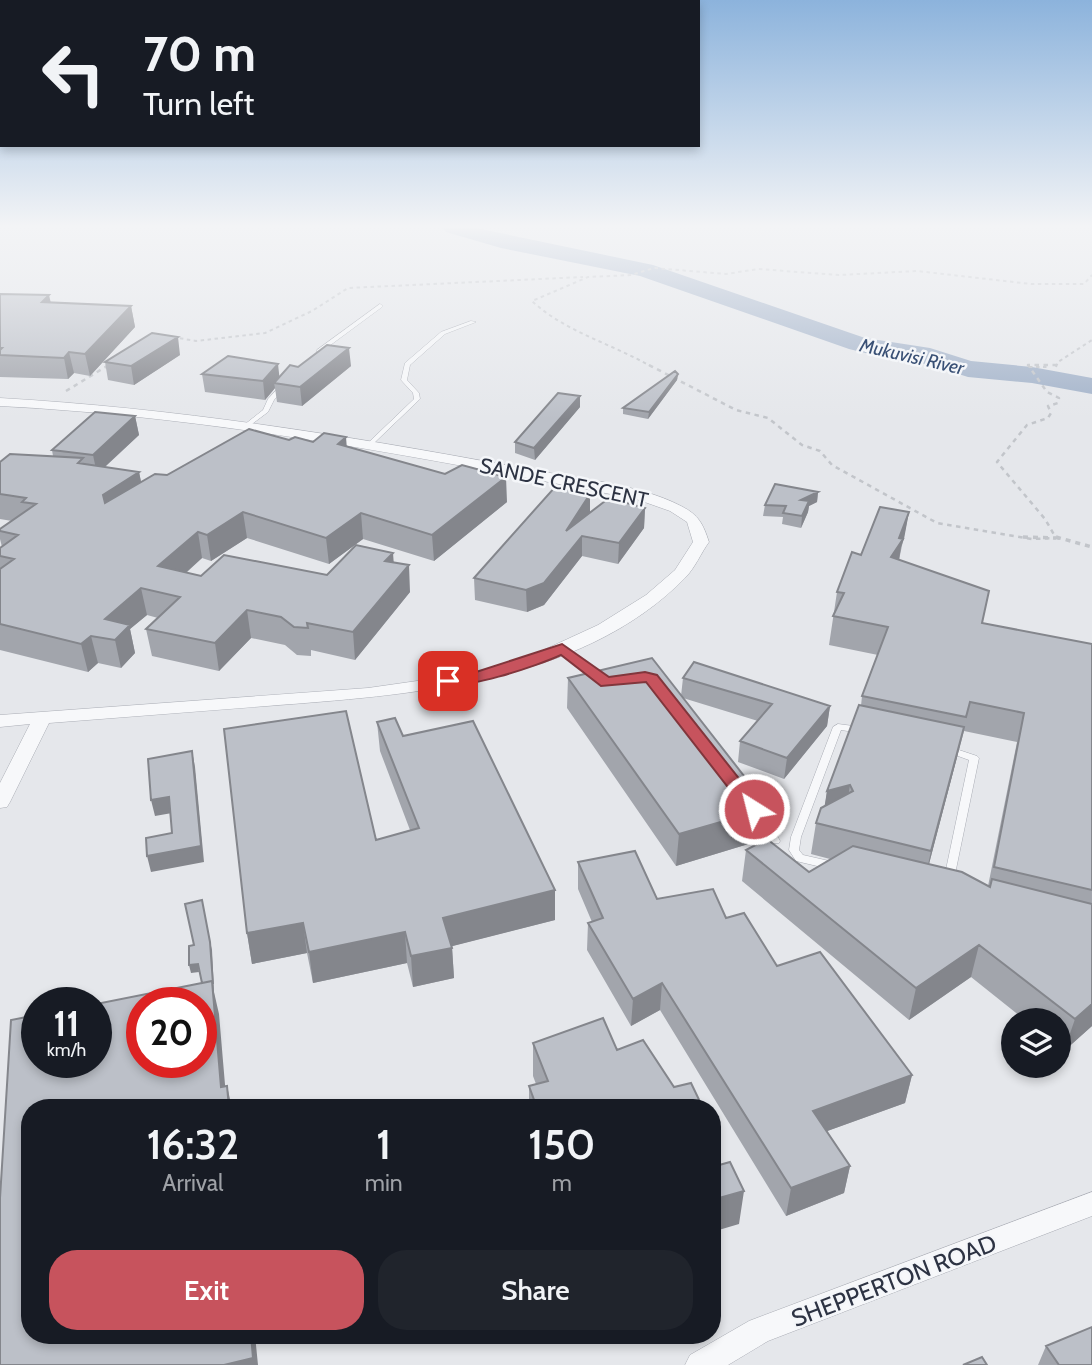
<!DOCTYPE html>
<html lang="en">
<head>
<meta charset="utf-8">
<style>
  body { margin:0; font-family:Cabin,sans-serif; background:#20242c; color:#f1f3f6; height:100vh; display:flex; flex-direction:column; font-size:26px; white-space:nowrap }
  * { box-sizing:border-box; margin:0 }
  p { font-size:23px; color:#9ea1a6 }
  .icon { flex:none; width:38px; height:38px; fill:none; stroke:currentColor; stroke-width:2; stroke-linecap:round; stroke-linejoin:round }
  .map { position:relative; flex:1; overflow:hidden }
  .side { position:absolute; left:21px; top:1099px; width:700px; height:245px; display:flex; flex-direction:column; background:#171b24; border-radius:28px; box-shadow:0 4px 10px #0003 }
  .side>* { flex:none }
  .banner { position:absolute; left:0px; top:0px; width:700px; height:147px; box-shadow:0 4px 10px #0003; background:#171b24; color:#f1f3f6; overflow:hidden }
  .fabs { position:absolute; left:1001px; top:1008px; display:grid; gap:14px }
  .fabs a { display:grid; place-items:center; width:70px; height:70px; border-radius:50%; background:#171b24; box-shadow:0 4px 10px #0003; font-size:35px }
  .speed { position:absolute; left:21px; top:987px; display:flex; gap:14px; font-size:35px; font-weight:700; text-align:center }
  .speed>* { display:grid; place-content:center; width:91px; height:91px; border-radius:50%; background:#171b24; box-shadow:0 4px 10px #0003; line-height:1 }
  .speed small { font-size:18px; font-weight:400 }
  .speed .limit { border:10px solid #d22; background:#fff; color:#111 }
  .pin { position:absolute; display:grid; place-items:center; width:60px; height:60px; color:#fff; margin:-30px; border-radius:14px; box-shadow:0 4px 10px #0006 }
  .me { position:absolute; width:77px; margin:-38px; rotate:324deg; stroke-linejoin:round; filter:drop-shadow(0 0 5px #0008) }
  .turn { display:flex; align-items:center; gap:24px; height:147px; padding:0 28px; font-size:32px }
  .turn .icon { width:91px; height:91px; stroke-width:2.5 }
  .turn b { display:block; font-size:49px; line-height:60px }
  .eta { display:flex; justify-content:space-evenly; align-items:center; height:119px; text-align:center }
  .eta b { font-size:42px; font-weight:600; line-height:49px }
  .button { display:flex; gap:14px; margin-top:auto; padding:14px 28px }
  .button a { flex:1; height:80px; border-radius:28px; background:#c7535d; color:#fff; font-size:28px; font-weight:600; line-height:80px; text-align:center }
  .button a+a { background:#20242c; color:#f1f3f6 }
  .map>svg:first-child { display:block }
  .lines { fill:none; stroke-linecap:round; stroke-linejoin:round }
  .river { fill:#a2b2c9; fill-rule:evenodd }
  .service-casing { stroke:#aaadb5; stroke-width:1 }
  .minor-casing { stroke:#aaadb5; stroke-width:1 }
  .path-far2 { stroke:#c2c5ca; stroke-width:2; stroke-dasharray:3.5 3.5; stroke-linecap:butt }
  .path-far1 { stroke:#c2c5ca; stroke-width:2.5; stroke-dasharray:4.5 4.5; stroke-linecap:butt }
  .path { stroke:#c2c5ca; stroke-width:3.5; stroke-dasharray:5 5; stroke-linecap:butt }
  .service { fill:#f7f8fa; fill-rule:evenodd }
  .minor { fill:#f7f8fa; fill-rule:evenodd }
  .wall { fill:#a2a5ac; fill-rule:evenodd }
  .shaded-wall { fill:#84868c }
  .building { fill:#bcc0c8; stroke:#84868c; stroke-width:2; fill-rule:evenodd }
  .route { fill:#c7535d; stroke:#81363c; stroke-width:2 }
  .labels { text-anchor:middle; stroke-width:5; stroke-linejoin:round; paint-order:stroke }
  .far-water-label { font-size:19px; font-style:italic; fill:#395075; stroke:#f4f6f9 }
  .street-label { font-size:21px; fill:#2d3343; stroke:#f4f6f9 }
  .near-street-label { font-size:24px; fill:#2d3343; stroke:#f4f6f9 }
</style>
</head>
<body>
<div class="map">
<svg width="1092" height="1365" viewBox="0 0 1092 1365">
  <rect width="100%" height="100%" fill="#e5e7eb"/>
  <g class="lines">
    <path class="river" d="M443,228H476L653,265L865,338L930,348L971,361L1032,367L1092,378V394L1032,383L968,377L927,364L902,362L849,349L640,276L501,248L446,232Z"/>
    <defs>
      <path id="service" d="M380,304L383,306L382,307L321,352H317V350Z
        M471,321L476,322L445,334L410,365L407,380L419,393L420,399L372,445H368V443L414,399L413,393L401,380L405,363L441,332Z
        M280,386L285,387L274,400L268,412L248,427H244V425L263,410L268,399Z
        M562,646L565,647L602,677L603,679L602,681H596L559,651L558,649Z
        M838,724L861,727L866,730L861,733L841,730L801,837L799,850L803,855L838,863L839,866L838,869L834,870L796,861L789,850L791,837L833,727Z
        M950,747L977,756L979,758L954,879L953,882H945L944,879L969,760L947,752L945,750L947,748Z
        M762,817L766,818L779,839L780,841L779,843H771L757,820L758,818Z"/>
      <path id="minor" d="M0,398C174,408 345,435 516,467C565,477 638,483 681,506C699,515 703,524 709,542C701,553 695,568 685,578C580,685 407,695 267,706C194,712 122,717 49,723L10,802L7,807L0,808V783L30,724L0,727V715L368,688L473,673L535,654L598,625L646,595L675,570L693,542L687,522L670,511L636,499C425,458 215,417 0,406Z
        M1092,1192V1216L768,1341L728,1365H685L690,1355L749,1321Z"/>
    </defs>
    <use href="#service" class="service-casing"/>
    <use href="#minor" class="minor-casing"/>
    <path class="path-far2" d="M173,337L196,341L265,333L312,311L348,288L583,277
      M652,367C613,344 565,332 532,301L588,277L631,275L654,268L726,274L758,269L839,275L917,271L1031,284H1084L1092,275
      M1029,367H1050
      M1056,367L1058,362L1092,340"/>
    <path class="path-far1" d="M649,365L736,410L768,418L802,445L820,451L832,465L937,523L1032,539L1056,538
      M1057,365H1028L1047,392L1059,398L1058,403L1048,406L1051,413L1048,418L1027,425L997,462L1045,519L1056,538L1061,539
      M66,391L107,366"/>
    <path class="path" d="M1023,537L1056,538
      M1056,537L1092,547"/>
    <use href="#service" class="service"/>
    <use href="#minor" class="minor"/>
  </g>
  <path class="wall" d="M0,294L51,302L131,306L135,327L90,376L74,373L68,379L0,377Z
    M180,355L134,385L108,380L105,362Z
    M351,366L302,406L277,402L275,388L265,400L205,392L202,374L280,377L298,367Z
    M678,374L677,380L648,419L623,414V408Z
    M580,396V407L535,460L515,453V442Z
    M135,416L139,435L105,467L139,472L141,482L167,475L289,440L313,442L346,446L507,502L434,561L363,539L329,564L247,538L211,561L202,558L186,573L201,576L327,575L393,553V562L410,592L355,660L311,650V656L297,655L285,645L251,638L219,671L152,656L146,629L158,618L147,615L130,629L135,653L121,668L98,663L88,672L0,650V548L2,547L0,539V529L12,521L0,519V462L53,456L52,450Z
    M818,492L817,502L809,506L808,512L801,528L782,524L783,517L763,516L765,505Z
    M590,494V513L645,508L644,528L618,564L582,556L544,605L527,612L475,600L474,578Z
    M909,512L899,560L982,623L1092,644V1026L1064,1051L1059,1047V1020H1025L971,977L909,1020L742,881L746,850L809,872L830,859L811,854L816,823L825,806L827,791L861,706L862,696L878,655L829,645L837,592L861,555ZM964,731L1017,742L988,886L929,864Z
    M568,678L681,696L683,678L830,706L827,726L784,779L738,762L740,741L758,721L683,698L769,808L765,839L676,866L567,708Z
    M377,722L403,736L555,920L452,946L454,978L413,987L407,963L313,983L307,953L252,964L247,933L376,840L410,830L380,751Z
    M578,862L657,899L726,918L777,966L912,1075L905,1103L827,1131L850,1166L844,1193L786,1216L660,1010L631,1026L587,950L588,923L592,922L578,889Z
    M533,1043L617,1050L674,1087L703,1108H529V1086L536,1084L533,1076Z
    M1046,1346L1092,1365H1038Z"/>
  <path class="shaded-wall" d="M49,295L54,316L42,302Z
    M131,306L135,327L90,376L85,354Z
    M178,337L180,355L134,385L131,366Z
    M349,348L351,366L302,406L300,387Z
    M69,352L74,373L68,379L64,358Z
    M278,364L280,382L274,383L275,388L265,400L263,381Z
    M678,374L677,380L648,419L649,412Z
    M580,396V407L535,460L534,448Z
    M135,416L139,435L97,474L93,455Z
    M346,437L348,462L338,444Z
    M139,472L144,496L109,520L103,495Z
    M506,477L507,502L434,561L432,535Z
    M818,492L817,502L809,506L808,512L801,528L802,516L801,500Z
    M590,494V514L566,531Z
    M645,508L644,528L618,564L619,543Z
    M243,512L247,538L211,561L207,535Z
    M909,512L904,539L901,547L898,566L891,557Z
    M361,513L363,539L329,564L326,538Z
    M198,532L202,558L163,593L158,566Z
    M582,536V556L544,605L527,612L526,590Z
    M393,553L395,579L385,561Z
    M409,565L410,592L355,660L353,632Z
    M141,588L147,615L130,629L135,653L121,668L115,640L105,619Z
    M247,610L251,638L219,671L215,643Z
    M91,636L98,663L88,672L81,644Z
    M830,706L827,726L784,779L787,758Z
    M964,727L957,757L924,883L931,851Z
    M192,751L195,767L204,862L151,872L147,856L201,846Z
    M850,785L845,816L822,822L827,791Z
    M169,797L172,813L155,816L151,800Z
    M769,808L765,839L676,866L679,834Z
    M555,890V920L445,948L443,918Z
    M303,923L307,953L252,964L247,933Z
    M405,932L407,963L313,983L309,952Z
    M210,942L212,950L214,992L219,1014L227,1108L221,1087L212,981Z
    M979,945L971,977L909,1020L916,988Z
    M452,948L454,978L413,987L411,956Z
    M198,964L199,972L191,973L189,965Z
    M662,983L660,1010L631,1026L633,999Z
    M1092,1004V1026L1064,1051L1075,1019Z
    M912,1075L905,1103L808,1138L813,1111Z
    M227,1086L232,1108H229Z
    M716,1133L712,1162V1134Z
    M850,1166L844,1193L786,1216L791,1188Z
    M744,1191L739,1224L712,1232V1200Z
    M251,1335H255L258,1365H224Z"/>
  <path class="building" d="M0,294L49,295L42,302L131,306L85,354L69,352L64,358L0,355V350L2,348H0Z
    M152,333L178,337L131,366L105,362Z
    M327,345L349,348L300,387L274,383L290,365L298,367Z
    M228,356L278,364L263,381L202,374Z
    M675,371L678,374L649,412L623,408Z
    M558,393L580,396L534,448L515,442Z
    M95,412L135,416L93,455L52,450Z
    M249,429L289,440L295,437L313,442L324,433L346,437L338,444L445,474L462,465L506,477L432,535L361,513L326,538L243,512L207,535L198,532L158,566L201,576L224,555L327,575L356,545L393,553L385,561L409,565L353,632L307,623L308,628L294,627L281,617L247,610L215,643L146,629L180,597L141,588L105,619L130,625L115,640L91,636L81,644L0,624V569L14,559L0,556V548L18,535L0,531V529L36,504L22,502L26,498L0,494V462L10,454L83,458L78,463L139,472L103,495L105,503L155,474L167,475Z
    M775,484L818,492L801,500L809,501L802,516L783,513L786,506L765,505Z
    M555,487L590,494L566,531L609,498L645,508L619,543L582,536L544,583L526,590L474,578Z
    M880,507L909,512L899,538L903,539L891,557L989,591L982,623L1092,644V890L994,867L1024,713L970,702L966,717L862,696L888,627L833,616L844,593L837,592L852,552L861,555Z
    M652,658L769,808L679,834L568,678Z
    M694,662L830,706L787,758L740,741L772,704L683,678Z
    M859,705L964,727L931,851L816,823L821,808L853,791L850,785L827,791Z
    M346,711L376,840L419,828L377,722L395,718L403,736L473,721L555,890L443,918L452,948L411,956L405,932L309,952L303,923L247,933L224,729Z
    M192,751L201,846L147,856L146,838L172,833L169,797L151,800L148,759Z
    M767,839L809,872L853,846L962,872L990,887L992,879L1092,904V1004L1075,1019L979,945L916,988L746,850Z
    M635,851L657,899L713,889L726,918L744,913L777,966L820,952L912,1075L813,1111L850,1166L791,1188L662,983L633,999L588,923L603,918L578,862Z
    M202,900L210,942L213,984L212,981L202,983L198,964L189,965V946L194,945L185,904Z
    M212,981L221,1087L227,1086L229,1108H30V1335H251L253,1358L224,1365H0V1198L11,1020L37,1015V1062H96V1004ZM142,1003H201V1062H142Z
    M603,1018L617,1050L643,1040L674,1087L691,1083L703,1108H537L529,1086L548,1081L533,1043Z
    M730,1162L744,1191L712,1200V1167Z
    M1092,1327V1365H1059L1046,1346Z
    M982,1357L987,1365H963Z"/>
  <linearGradient id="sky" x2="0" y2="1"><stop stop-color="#8cb3dc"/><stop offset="0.54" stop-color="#f3f4f6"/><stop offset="1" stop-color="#f3f4f6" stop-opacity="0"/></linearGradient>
  <rect width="1092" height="419" fill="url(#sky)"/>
  <path class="route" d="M562,644L609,677L645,672L657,675L760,805L763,809L760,813H748L646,682L601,686L561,655C542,664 454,695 440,681L443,678L473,673Z"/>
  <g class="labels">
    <g class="far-water-label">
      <text transform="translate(912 356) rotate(13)" y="7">Mukuvisi River</text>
    </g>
    <g class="street-label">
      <text transform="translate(564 483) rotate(12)" y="7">SANDE CRESCENT</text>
    </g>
    <g class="near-street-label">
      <text transform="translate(894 1281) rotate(-21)" y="8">SHEPPERTON ROAD</text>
    </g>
  </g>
</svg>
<div class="fabs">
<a><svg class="icon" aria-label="layers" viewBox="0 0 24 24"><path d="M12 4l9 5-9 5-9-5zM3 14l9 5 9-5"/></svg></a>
</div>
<div class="speed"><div>11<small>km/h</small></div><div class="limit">20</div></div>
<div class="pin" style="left:448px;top:681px;background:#d93025"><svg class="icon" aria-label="arrive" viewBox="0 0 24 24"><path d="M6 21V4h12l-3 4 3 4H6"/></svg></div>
<svg class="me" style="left:754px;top:809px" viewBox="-20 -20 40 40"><circle r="17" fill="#c7535d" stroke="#fff" stroke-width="3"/><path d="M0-11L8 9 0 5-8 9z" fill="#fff"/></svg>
<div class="banner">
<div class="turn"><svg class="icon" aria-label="left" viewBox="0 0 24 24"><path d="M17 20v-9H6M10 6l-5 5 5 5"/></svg><div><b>70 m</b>Turn left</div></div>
</div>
<section class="side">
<div class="eta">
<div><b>16:32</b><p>Arrival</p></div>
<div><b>1</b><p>min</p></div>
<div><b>150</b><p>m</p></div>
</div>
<div class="button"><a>Exit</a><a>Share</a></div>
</section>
</div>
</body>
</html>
